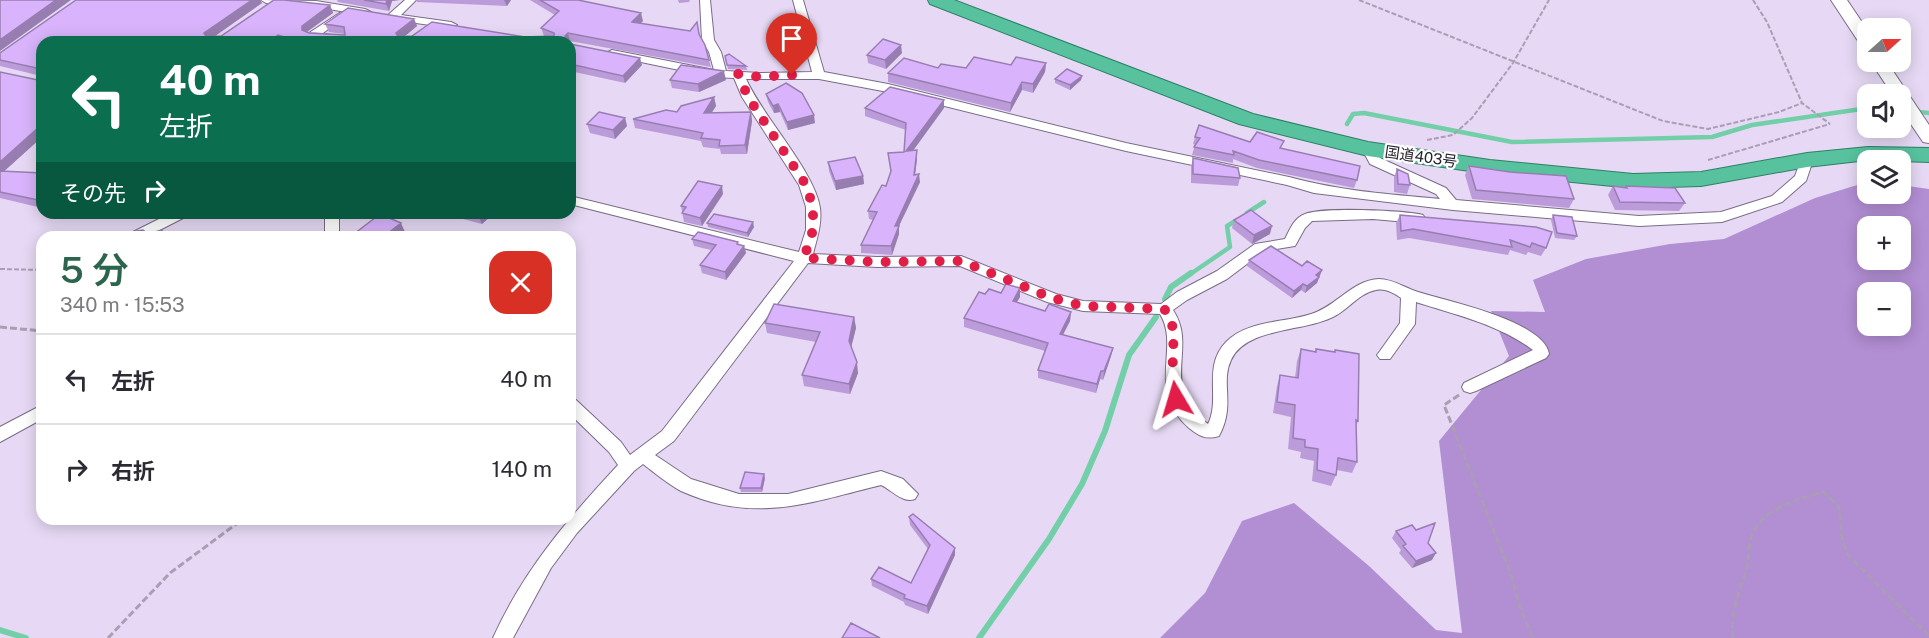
<!DOCTYPE html>
<html lang="ja">
<head>
<meta charset="utf-8">
<style>
  body { margin:0; font-family:"Public Sans","Noto Sans JP",sans-serif; background:#f7f7f7; color:#2b2b33; height:100vh; display:flex; flex-direction:column; font-size:22px; white-space:nowrap }
  * { box-sizing:border-box; margin:0 }
  p { font-size:20px; color:#7c7c81 }
  .icon { flex:none; width:33px; height:33px; fill:none; stroke:currentColor; stroke-width:2; stroke-linecap:round; stroke-linejoin:round }
  .map { position:relative; flex:1; overflow:hidden }
  .panel { position:absolute; left:36px; top:231px; width:540px; height:294px; display:flex; flex-direction:column; background:#fff; border-radius:18px; box-shadow:0 3px 15px #0003 }
  .panel>* { flex:none }
  .banner { position:absolute; left:36px; top:36px; width:540px; height:183px; border-radius:18px; box-shadow:0 3px 15px #0003; background:#0b6e4f; color:#fff; overflow:hidden }
  .needle { width:39px; rotate:69deg }
  .buttons { position:absolute; left:1857px; top:18px; display:grid; gap:12px }
  .buttons a { display:grid; place-items:center; width:54px; height:54px; border-radius:12px; background:#fff; box-shadow:0 3px 15px #0003; font-size:30px }
  .pin { position:absolute; display:grid; place-items:center; width:51px; height:51px; color:#fff; margin:-62px -26px; border-radius:50% 50% 50% 0; rotate:-45deg; box-shadow:0 0 6px #0007 }
  .pin .icon { rotate:45deg }
  .me { position:absolute; width:66px; margin:-33px; rotate:353deg; stroke-linejoin:round; filter:drop-shadow(0 0 4px #0008) }
  .turn { display:flex; align-items:center; gap:21px; height:126px; padding:0 24px; font-size:27px }
  .turn .icon { width:78px; height:78px; stroke-width:2.5 }
  .turn b { display:block; font-size:42px; line-height:51px }
  .then { display:flex; align-items:center; height:57px; padding:0 24px; background:#0003; gap:12px; font-size:22px }
  .round { display:grid; place-items:center; flex:none; width:63px; height:63px; border-radius:18px; background:#f7f7f7 }
  .overview { display:flex; align-items:center; justify-content:space-between; height:102px; padding:0 24px }
  h1 { font-size:36px; font-weight:600; line-height:45px; color:#2b654e }
  ul { padding:0; list-style:none }
  li { display:flex; align-items:center; gap:18px; height:90px; padding:0 24px; border-top:2px solid #e1e1e2 }
  li div { flex:1 }
  li b { display:block; font-size:22px }
  li em { font-style:normal }
  .map>svg:first-child { display:block }
  .forest { fill:#b28ed3; fill-rule:evenodd }
  .lines { fill:none; stroke-linecap:round; stroke-linejoin:round }
  .stream-far1 { stroke:#72cfa8; stroke-width:4.5 }
  .stream { stroke:#72cfa8; stroke-width:6 }
  .minor-casing { stroke:#796d86; stroke-width:2 }
  .secondary-casing { stroke:#796d86; stroke-width:2 }
  .trunk-casing { stroke:#2d8166; stroke-width:2 }
  .path-far1 { stroke:#a99eb4; stroke-width:2; stroke-dasharray:5 2; stroke-linecap:butt }
  .path { stroke:#a99eb4; stroke-width:3; stroke-dasharray:7 3; stroke-linecap:butt }
  .minor { fill:#fff; fill-rule:evenodd }
  .secondary { fill:#fff; fill-rule:evenodd }
  .trunk { fill:#58c29e; fill-rule:evenodd }
  .wall { fill:#bb9bd9 }
  .shaded-wall { fill:#987eb0 }
  .building { fill:#d9b4fc; stroke:#987eb0; stroke-width:1.5 }
  .route { stroke:#e11d48; stroke-width:10; stroke-dasharray:0 18 }
  .labels { text-anchor:middle; stroke-width:4.5; stroke-linejoin:round; paint-order:stroke }
  .street-label { font-size:15px; fill:#28232d; stroke:#fff }
</style>
</head>
<body>
<div class="map">
<svg width="1929" height="638" viewBox="0 0 1929 638">
  <rect width="100%" height="100%" fill="#e7d9f5"/>
  <path class="forest" d="M1867,182L1868,194H1900L1901,185L1929,189V638H1160L1205,593L1242,521L1294,503L1369,566L1436,630L1462,633L1439,441L1509,356L1491,311L1545,312L1533,280L1586,259L1670,244L1724,239L1815,198ZM1868,226H1900V260H1868ZM1868,292H1900V326H1868Z"/>
  <g class="lines">
    <path class="stream-far1" d="M1900,110L1929,113
      M1347,124L1353,114L1364,113L1512,142L1712,137L1752,125L1868,108
      M1247,213L1264,202
      M1189,275L1230,247L1227,226L1237,220"/>
    <path class="stream" d="M1165,299L1171,287L1191,273
      M0,630L26,638
      M979,638L1049,539L1082,484L1105,431L1129,355L1156,317"/>
    <defs>
      <path id="minor" d="M261,0L316,1L365,9L371,12L365,15L316,7L266,3Z
        M405,0H416L401,15L451,22L457,25L451,28L388,19V15Z
        M700,0H710L714,40L721,52L726,71L759,73L812,72L793,0H803L824,72L888,84L1126,143L1289,177C1341,191 1387,194 1440,199L1436,194L1370,164L1362,149L1368,145L1373,146L1380,158L1446,188L1456,200L1639,216L1721,212L1772,196L1795,176L1802,157L1807,156L1813,160L1806,181L1782,202L1722,222L1639,226L1453,210L1314,193L1287,185L1126,151L888,92L819,79H746C763,117 815,172 820,208C822,224 817,238 813,254L877,257L961,256L1056,294L1083,301L1161,304L1177,292L1217,271L1255,244L1285,239C1290,229 1294,218 1305,214C1321,207 1405,210 1423,215L1425,218L1418,223L1373,219L1312,221L1305,228L1295,246L1264,251L1227,279L1187,300L1173,310C1199,349 1157,385 1208,424C1221,398 1202,367 1226,342C1248,320 1284,323 1311,314C1336,307 1352,280 1379,279C1393,279 1405,288 1418,292C1447,301 1544,321 1549,354L1546,358L1476,391L1470,393L1464,391L1462,387L1464,383L1533,350C1498,324 1456,315 1416,302L1415,324L1390,359H1380L1377,355L1380,351L1400,323L1401,298C1394,293 1385,288 1376,290C1359,293 1348,310 1333,317C1304,332 1246,327 1231,360C1220,383 1236,405 1219,436C1206,440 1199,436 1189,428C1145,389 1181,348 1160,314L1083,311L1047,302L960,266L877,267L808,263L674,441L655,455L691,479L739,494H788L881,471L903,479L918,494L915,499C903,504 892,490 881,485C809,503 754,524 681,491C668,484 655,473 643,464L634,471L577,533L551,568L513,638H493C524,569 568,519 618,465L609,452L570,414V398L576,400L621,442L630,455L662,431L794,261L570,204V196L799,252L806,230V207L799,185L742,97L734,78L713,77L612,56L606,53L612,50L714,70L709,52L702,40Z
        M341,12L345,13V17L323,33L333,36V40L309,37V33Z
        M171,213H189L187,216L146,237H127L129,234Z
        M325,213H339V237H325Z
        M42,405V419L0,442V427Z"/>
      <path id="secondary" d="M1831,0H1847L1868,31V49L1862,47Z
        M1871,62H1887L1929,125V143L1923,142L1900,108V94H1892Z"/>
      <path id="trunk" d="M928,0H954L1253,114L1368,142L1490,160L1633,174L1701,172L1807,153L1868,147L1929,148V162L1868,160L1807,167L1701,186L1633,188L1490,174L1368,156L1239,124L930,4Z"/>
    </defs>
    <use href="#minor" class="minor-casing"/>
    <use href="#secondary" class="secondary-casing"/>
    <use href="#trunk" class="trunk-casing"/>
    <path class="path-far1" d="M1359,0L1663,121L1708,129L1779,112L1802,103
      M1753,0L1767,22L1802,103L1830,124
      M1427,140L1453,135L1472,118L1513,63L1549,0
      M1708,160L1830,124
      M0,269L42,270"/>
    <path class="path" d="M0,327L42,331
      M1459,395L1444,405L1511,574L1520,608L1533,638
      M108,638L170,573L243,519
      M1733,638C1730,614 1738,596 1745,574C1750,561 1747,546 1753,533C1764,508 1800,498 1824,492L1839,507L1842,539L1848,555L1929,636"/>
    <use href="#minor" class="minor"/>
    <use href="#secondary" class="secondary"/>
    <use href="#trunk" class="trunk"/>
  </g>
  <path class="wall" d="M76,0H260L262,3L214,37L221,36L330,5L333,13L307,32L345,35V34L329,32L325,24L414,19L417,26L404,37H525L544,36L541,28L555,15L530,0H578L643,21L640,23L699,34L709,60L711,67L570,41L569,42H42V137L4,171L42,173V208L0,198V72L38,80L37,75L0,66V53Z
    M337,0H399L392,1L389,11L338,2Z
    M416,0H511L507,6L417,2Z
    M678,0H690L689,2L679,3Z
    M570,44L642,65L625,83L570,71Z
    M902,53L886,69L868,63L867,55Z
    M725,56L746,66L747,70L728,69Z
    M1046,63L1045,72L1033,93L1022,90L1010,112L888,82V73L938,68H966Z
    M1082,76L1081,80L1070,90L1055,83V79Z
    M670,80H726L699,92L672,88Z
    M766,94L815,123L788,130L780,112L774,113L768,102Z
    M714,97L716,106L711,113L751,112L752,121L747,154H721L720,149L703,147L701,141L635,128L633,119L677,112Z
    M865,108H944L913,151L917,159L915,175L920,182L899,226V234L892,255L861,253V245L873,220L869,219L868,211L886,186L891,173L888,153L904,152L906,130L865,116Z
    M625,118L627,126L615,139L590,133L587,124Z
    M1195,137L1250,142L1283,149L1357,180L1354,188L1257,168L1233,159V163L1192,155L1195,145L1193,144Z
    M1193,158L1240,178L1238,186L1191,183V167Z
    M828,162L863,176L864,184L836,190L829,171Z
    M1469,166L1574,199L1569,208L1472,199L1465,175Z
    M1397,169L1410,185L1407,194L1394,192V177Z
    M1613,186L1625,187L1626,186L1685,203L1679,211L1615,210L1608,195Z
    M723,194L702,226L684,222L681,206Z
    M447,213H494L482,224L448,215Z
    M1400,215L1536,227L1546,248L1541,256L1528,252L1526,255L1510,250L1508,255L1409,238L1397,240L1396,223Z
    M1553,215L1577,236L1574,240L1555,238L1551,220Z
    M1234,220L1270,234L1252,244L1232,228Z
    M707,223L754,227L748,237L708,227Z
    M692,239L744,246L746,253L726,280L702,273L700,265L711,250L694,246Z
    M1249,260L1302,266L1322,270L1317,283L1305,293L1301,290L1292,298L1247,266Z
    M1020,288V297L1017,302L1045,311L1071,312L1070,321L1063,335L1113,348L1111,356L1103,380L1100,379L1096,393L1038,378V370L1045,351L964,327V318L985,294L1001,293Z
    M854,317L856,328L851,347L858,373L850,394L804,386L802,375L816,342L767,333L765,323Z
    M1301,349L1315,352L1316,349L1335,352V350L1358,421L1356,427L1357,462L1352,473L1337,470L1336,475L1331,486L1312,481L1314,461L1300,458L1301,452L1288,449L1291,417L1273,413L1277,386L1280,375L1295,378L1297,361Z
    M765,478L762,492H741L740,488Z
    M909,517L955,548V555L928,614L905,605L904,602L872,586L871,579L911,583L928,549L910,525Z
    M1416,530L1428,543L1432,560L1412,568L1399,553L1401,550L1392,538L1396,531Z"/>
  <path class="shaded-wall" d="M56,0H71L0,51V40Z
    M252,0H260L262,3L209,40L206,37L204,33Z
    M387,0H399L392,1L389,11L386,4Z
    M504,0H511L507,6Z
    M330,5L333,13L305,33L302,30V26Z
    M641,13L643,21L634,30L632,22Z
    M414,19L417,26L400,40L396,33Z
    M568,33L570,41L567,42L565,36Z
    M278,35L281,42H268Z
    M901,45L902,53L886,69L885,60Z
    M640,58L642,65L625,83L623,76Z
    M1046,63L1045,72L1033,93V84Z
    M724,71L726,80L699,92L698,84Z
    M1082,76L1081,80L1070,90V85Z
    M1022,82V90L1010,112L1011,103Z
    M714,97L716,106L706,122L704,113Z
    M944,100V108L906,160V151Z
    M778,104L780,112L774,113L773,106Z
    M751,112L752,121L747,154L745,145Z
    M814,115L815,123L788,130L787,122Z
    M625,118L627,126L615,139L613,130Z
    M39,127L42,131V137L0,175V162Z
    M917,150V159L914,183V175Z
    M919,174L920,182L895,234V226Z
    M863,176L864,184L836,190L835,181Z
    M722,186L723,194L702,226L700,218Z
    M42,197V205L38,200Z
    M477,213H494L482,224Z
    M753,222L754,227L748,237L747,233Z
    M401,223L405,232L398,237H383Z
    M899,226V234L892,255L891,246Z
    M1272,226L1270,234L1252,244L1254,235Z
    M162,230L167,237H163Z
    M744,246L746,253L726,280L725,272Z
    M1322,270L1317,283L1305,293L1307,286L1316,275Z
    M1303,284L1301,290L1292,298L1294,291Z
    M1020,288V297L1012,310L1013,301Z
    M1071,312L1070,321L1059,342L1060,334Z
    M854,317L856,328L850,352L849,341Z
    M1113,348L1111,356L1103,380L1104,371Z
    M857,362L858,373L850,394L849,384Z
    M1101,371L1100,379L1096,393L1097,384Z
    M764,474L765,478L762,492L761,488Z
    M955,548V555L928,614L927,606Z
    M1436,553L1432,560L1412,568L1416,561Z"/>
  <path class="building" d="M0,0H56L0,40Z
    M76,0H252L204,33L206,37L221,36L274,0H284L330,5L302,26V30L309,33L345,35L344,27L325,24L348,8L414,19L396,33L398,37L412,36L432,22L525,37L554,36V33L541,28L559,11L540,0H578L641,13L632,22L690,31L697,22L699,34L705,45L709,60L568,33L565,36L567,42H300L278,35L268,42L255,40L253,42H42V127H39L0,162V72L38,80L37,68L0,60V53Z
    M364,0H387L386,4Z
    M883,39L901,45L885,60L867,55Z
    M570,44L640,58L623,76L570,64Z
    M729,54L746,66L727,65L725,56Z
    M974,57L1011,65L1016,57L1046,63L1033,84L1022,82L1011,103L888,73L904,58L938,68L941,64L966,68Z
    M681,65L724,71L698,84L670,80Z
    M1067,69L1082,76L1070,85L1055,79Z
    M786,83L802,93L814,115L787,122L778,104L773,106L766,94Z
    M890,87L944,100L906,151L917,150L914,175L919,174L895,226H899L891,246L861,245L877,212L868,211L882,185L886,186L891,171L888,153L904,152L906,123L865,108Z
    M714,97L704,113L751,112L745,145L719,146L720,140L701,138L703,133L633,119L666,110L677,112L681,106Z
    M599,112L625,118L613,130L587,124Z
    M1199,125L1250,142L1257,132L1284,141L1280,148L1360,166L1357,180L1259,160L1233,151L1234,155L1194,147L1200,138L1195,137Z
    M855,157L863,176L835,181L828,162Z
    M1193,158L1238,168L1240,178L1193,174Z
    M1469,166L1510,172L1566,176L1574,199L1476,190Z
    M1397,169L1408,174L1410,185L1398,184Z
    M0,171L42,173V197L38,200L0,192Z
    M698,181L722,186L700,218L682,213L686,207L681,206Z
    M1613,186L1627,188L1626,186L1675,188L1685,203L1620,202Z
    M1251,210L1272,226L1254,235L1234,220Z
    M380,214L401,223L383,237H350Z
    M714,214L753,222L747,233L707,223Z
    M1400,215L1536,227L1552,232L1546,248L1532,243L1530,247L1510,240L1512,247L1413,229L1401,231Z
    M1553,215L1572,217L1577,236L1557,233Z
    M143,230L148,234L162,230L163,237H129L125,233Z
    M698,232L738,242L737,244L744,246L725,272L700,265L716,245L692,239Z
    M1271,246L1302,266L1307,261L1322,270L1316,275L1319,277L1307,286L1303,284L1294,291L1249,260Z
    M1006,284L1020,288L1013,301L1045,311L1049,304L1071,312L1060,334L1113,348L1104,371H1101L1097,384L1038,370L1048,343L964,318L979,292L985,294L989,289L1001,293Z
    M774,304L854,317L849,341L857,362L849,384L802,375L820,332L765,323Z
    M1301,349L1316,352V349L1335,352V350L1359,354L1358,421L1356,420L1357,462L1338,458L1336,475L1317,470L1318,449L1305,447V440L1293,438L1295,405L1277,402L1280,375L1298,378Z
    M745,472L764,474L761,488H740Z
    M913,514L955,548L927,606L904,598L905,595L871,579L879,567L911,583L930,545L909,517Z
    M1435,523L1428,543L1436,553L1416,561L1403,546L1406,544L1396,531L1412,525L1416,530Z
    M851,623L880,638H842Z"/>
  <g class="lines">
    <path class="route" d="M792,75L759,77L738,74L748,97L806,185L813,207V230L804,258L877,262L961,261L1052,298L1083,306L1164,309C1179,323 1171,355 1173,375C1174,383 1176,391 1176,399"/>
  </g>
  <g class="labels">
    <g class="street-label">
      <text transform="translate(1421 157) rotate(8)" y="5">国道403号</text>
    </g>
  </g>
</svg>
<div class="buttons">
<a><svg class="needle" viewBox="-14 -14 28 28"><path d="M0-13l5 13h-10z" fill="#e53935"/><path d="M0 13l5-13h-10z" fill="#7c7c81"/></svg></a>
<a><svg class="icon" aria-label="sound" viewBox="0 0 24 24"><path d="M4 9h4l5-4v14l-5-4H4zM17 9q2 3 0 6"/></svg></a>
<a><svg class="icon" aria-label="layers" viewBox="0 0 24 24"><path d="M12 4l9 5-9 5-9-5zM3 14l9 5 9-5"/></svg></a>
<a>+</a>
<a>−</a>
</div>
<div class="pin" style="left:792px;top:75px;background:#d93025"><svg class="icon" aria-label="arrive" viewBox="0 0 24 24"><path d="M6 21V4h12l-3 4 3 4H6"/></svg></div>
<svg class="me" style="left:1176px;top:399px" viewBox="-20 -20 40 40"><path d="M0-17L14 15 0 8-14 15z" fill="#e11d48" stroke="#fff" stroke-width="4"/></svg>
<div class="banner">
<div class="turn"><svg class="icon" aria-label="left" viewBox="0 0 24 24"><path d="M17 20v-9H6M10 6l-5 5 5 5"/></svg><div><b>40 m</b>左折</div></div>
<div class="then">その先<svg class="icon" aria-label="right" viewBox="0 0 24 24"><path d="M7 20v-9h11M14 6l5 5-5 5"/></svg></div>
</div>
<section class="panel">
<div class="overview"><div><h1>5 分</h1><p>340 m · 15:53</p></div><a class="round" style="background:#d93025;color:#fff"><svg class="icon" aria-label="close" viewBox="0 0 24 24"><path d="M6 6l12 12M18 6L6 18"/></svg></a></div>
<ul>
<li><svg class="icon" aria-label="left" viewBox="0 0 24 24"><path d="M17 20v-9H6M10 6l-5 5 5 5"/></svg><div><b>左折</b></div><em>40 m</em></li>
<li><svg class="icon" aria-label="right" viewBox="0 0 24 24"><path d="M7 20v-9h11M14 6l5 5-5 5"/></svg><div><b>右折</b></div><em>140 m</em></li>
</ul>
</section>
</div>
</body>
</html>
